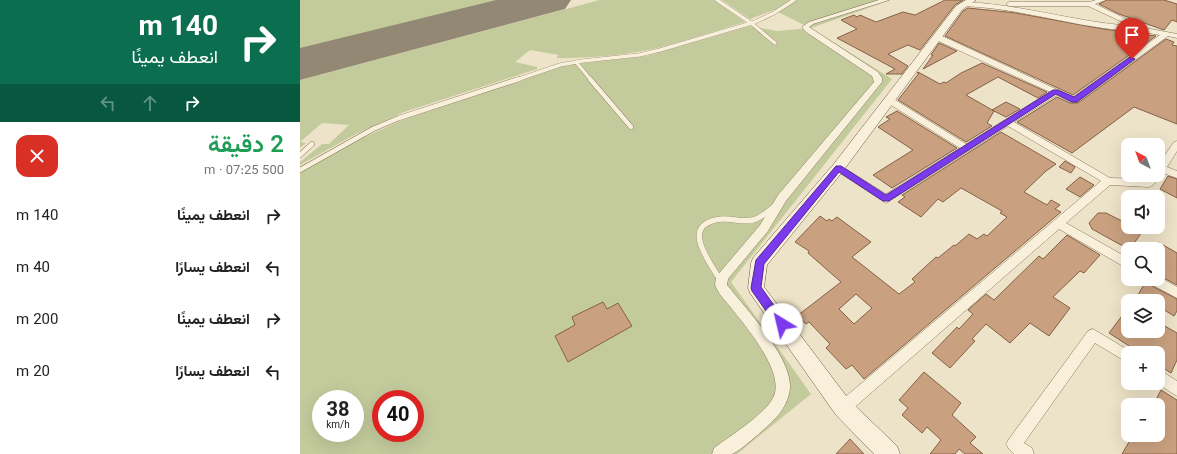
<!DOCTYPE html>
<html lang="ar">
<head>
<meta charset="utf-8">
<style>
  body { margin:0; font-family:Georgia,Vazirmatn,serif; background:#f2f2f2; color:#222; direction:rtl; height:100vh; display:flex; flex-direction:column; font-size:15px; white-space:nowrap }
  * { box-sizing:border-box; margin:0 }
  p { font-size:13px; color:#767676 }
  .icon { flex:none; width:22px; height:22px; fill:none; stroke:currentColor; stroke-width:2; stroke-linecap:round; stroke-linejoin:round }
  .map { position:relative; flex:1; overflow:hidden; direction:ltr }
  .details { display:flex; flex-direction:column; background:#fff; width:300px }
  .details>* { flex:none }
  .banner { background:#0b6e4f; color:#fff; overflow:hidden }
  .needle { width:26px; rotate:319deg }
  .controls { position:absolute; left:821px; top:138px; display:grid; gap:8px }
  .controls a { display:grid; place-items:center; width:44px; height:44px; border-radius:8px; background:#fff; box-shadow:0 4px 16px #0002; font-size:20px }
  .speed { position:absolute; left:12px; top:390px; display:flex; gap:8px; font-size:20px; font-weight:700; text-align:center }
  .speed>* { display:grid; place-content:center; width:52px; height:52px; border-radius:50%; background:#fff; box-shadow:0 4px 16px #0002; line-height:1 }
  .speed small { font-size:10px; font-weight:400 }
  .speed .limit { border:6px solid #d22; background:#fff; color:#111 }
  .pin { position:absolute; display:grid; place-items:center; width:34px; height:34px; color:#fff; margin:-41px -17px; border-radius:50% 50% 50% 0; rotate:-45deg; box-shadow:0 0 4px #0007 }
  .pin .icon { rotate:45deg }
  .me { position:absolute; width:44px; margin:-22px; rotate:324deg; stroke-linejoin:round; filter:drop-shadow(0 0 3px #0008) }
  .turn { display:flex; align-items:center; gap:14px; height:84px; padding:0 16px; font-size:18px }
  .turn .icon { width:52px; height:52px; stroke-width:2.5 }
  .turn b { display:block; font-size:28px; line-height:34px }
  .lanes { display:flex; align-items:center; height:38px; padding:0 16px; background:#0003; justify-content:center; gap:20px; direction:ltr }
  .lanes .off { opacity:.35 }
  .round { display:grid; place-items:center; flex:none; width:42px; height:42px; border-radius:12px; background:#f2f2f2 }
  .summary { display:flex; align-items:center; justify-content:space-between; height:68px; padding:0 16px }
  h1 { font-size:24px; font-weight:600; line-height:30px; color:#1e9e55 }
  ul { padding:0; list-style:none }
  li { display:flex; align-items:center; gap:12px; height:52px; padding:0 16px }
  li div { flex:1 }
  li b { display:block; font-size:15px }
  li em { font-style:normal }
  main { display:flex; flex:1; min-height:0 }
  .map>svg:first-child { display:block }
  .green { fill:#c3cb9c; fill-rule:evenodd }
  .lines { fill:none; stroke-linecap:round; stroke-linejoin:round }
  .runway { fill:#938874; fill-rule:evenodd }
  .building { fill:#c9a180; stroke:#866145; fill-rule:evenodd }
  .lane-far2-casing { stroke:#88765e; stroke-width:4 }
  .lane-far1-casing { stroke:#88765e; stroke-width:5.5 }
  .lane-casing { stroke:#88765e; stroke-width:6 }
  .street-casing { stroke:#88765e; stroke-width:1 }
  .secondary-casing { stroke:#6a5741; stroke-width:1 }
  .lane-far2 { stroke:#f8f0db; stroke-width:3.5 }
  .lane-far1 { stroke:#f8f0db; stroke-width:4.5 }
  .lane { stroke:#f8f0db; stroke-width:5.5 }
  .street { fill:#f8f0db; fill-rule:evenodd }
  .secondary { fill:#f8f0db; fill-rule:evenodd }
  .route { fill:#7c3aed; stroke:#51269a }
</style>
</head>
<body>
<main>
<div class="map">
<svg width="877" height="454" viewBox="0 0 877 454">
  <rect width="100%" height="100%" fill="#ede3c8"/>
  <path class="green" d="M0,0H197L0,49Z
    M300,0H414L445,22C413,31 381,43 348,50C318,56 287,58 256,58L259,55L230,50L215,62L237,67V69L104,112L54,135L0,165V162L22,144H29L49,125L22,123L0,142L6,143L0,148V80Z
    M422,0H591L511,28L592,79L431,282L511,394L437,454H0V172L60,139L107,118L265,65L346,56L450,26L477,31L510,28L474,10L450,19ZM21,399H55V433H21ZM81,399H115V433H81Z"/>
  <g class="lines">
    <path class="runway" d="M196,0H271L265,9L0,80V48Z"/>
  </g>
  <path class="building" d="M645,0H663L655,5L620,50L608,45L588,54L608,66L602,74H586L595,69L537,38L557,29L541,20L554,15L557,17L560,15L576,22L603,12L615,15Z
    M807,0H864L877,4V22L872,20L864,30L819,14L799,4Z
    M668,8L716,13L803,29L856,36L773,95L645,36L663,11Z
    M866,39L874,42L872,45L877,46V124L834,107L772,153L717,122L757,97L770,103H778Z
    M639,43L657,51L623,69L633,55H631Z
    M682,63L747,92L738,98L698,77L666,95L694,111L687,123L692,126L666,142L598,100L619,73H617L618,72L640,84L644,82L646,83L661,73Z
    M706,102L720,109L706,117L692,110Z
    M597,111L657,148L592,188L573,175L613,150L578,127L590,119L586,117Z
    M701,132L756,164L746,171L724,192L747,205L751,200L760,205L755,209L761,212L564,379L552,365L546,369L526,348L530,344L509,322L506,324L497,316L541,282L508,253L509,251L495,242L520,216L527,221L529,219L532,221L537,217L571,242L552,257L599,294L615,282L612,279L636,257L638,258L654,245L655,246L669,234L677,239L684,234L687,236L707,217L700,213L702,211L661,188L643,202L638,199L621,217L598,202L605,197L602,195ZM556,294L572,308L554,324L539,309Z
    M765,161L775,167L771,173L759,167Z
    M868,176L877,179V198L860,189Z
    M780,177L794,185L780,197L766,189Z
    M798,213H806L828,224V227H833L840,231V235L832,246L821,245L792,229L789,223Z
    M767,235L800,255L784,273L780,271L753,297L770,308L749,336L730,323L710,343L686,324L672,339L675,341L650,368L632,353L657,327L659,329L673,314L668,310L686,294L694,300L739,256L743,259Z
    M858,242L877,253V285L858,275Z
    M846,281L848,284L877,299V311L874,316L858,306V301H849L838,295Z
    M303,302L307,309L318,303L332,326L268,362L255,336L275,325L272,317Z
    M828,308V331H859L863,325L877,333V360L871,373L858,365V353H840L809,333Z
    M624,372L661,403L652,415L676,437L670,443L683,454H665L659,449L655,454H630L641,440L627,427L622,433L602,415L608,408L599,400Z
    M861,390L877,400V454H822L833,435H858V405H853Z
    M550,439L564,454H536Z"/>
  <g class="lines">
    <defs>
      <path id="lane-far2" d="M417,0L451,23L475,43
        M276,62L291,80
        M216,80L260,65L282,61L339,55L360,50L455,22L474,13L494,0"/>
      <path id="lane-far1" d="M290,79L331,127
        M0,155L12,144
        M0,170L73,129L99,118L219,79"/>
      <path id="lane" d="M421,281C408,260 379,223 422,219C433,218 443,223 453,220C461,218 467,212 474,207"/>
      <path id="street" d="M579,0H589L513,24L509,27L578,72L582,78V82L486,201L468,231L428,279L427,285C446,308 492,358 490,388C488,407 476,419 462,431C456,436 438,453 431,454C425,454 418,454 412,454L414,448C430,436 464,415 473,398C488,370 435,314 419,293L415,285L416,277L460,225L478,195L574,82L572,76L506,32L502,27L509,22Z
        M796,0H806L795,4L839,25L840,27L877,34V38L868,36L777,102H771L757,95L714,122L810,178L846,179L850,175H858V165L874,142L877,141V151L867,167L877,171V178L863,173L853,185L849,187L810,185L766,223L828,258V269L759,229L548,413L543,415L538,413L536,408L538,403L801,181L708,126L586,203L535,170L533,168L535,166H541L586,194L660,148L586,102L585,100L586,98H592L666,144L750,92L634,39V35H640L773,97L860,35C841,31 822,31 803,28C756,21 711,8 664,6L661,4L664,2C720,4 775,22 831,26L788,6H709L706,4L709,2H789Z
        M858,276L877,287V298L849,283L847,279H858Z
        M793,329L833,353H828V363L795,343L724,443L732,448L734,454H714L709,449L706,444L709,439L788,331Z
        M858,369L877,381V396L856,383H858Z"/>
      <path id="secondary" d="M666,0H676L662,10L543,171L467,265L464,287L550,401L597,446L600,454H574L536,415L450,293L448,288L451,263L453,258L533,165L656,6Z"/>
    </defs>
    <use href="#lane-far2" class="lane-far2-casing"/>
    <use href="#lane-far1" class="lane-far1-casing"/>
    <use href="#lane" class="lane-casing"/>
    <use href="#street" class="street-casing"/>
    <use href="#secondary" class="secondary-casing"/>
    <use href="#lane-far2" class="lane-far2"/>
    <use href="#lane-far1" class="lane-far1"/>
    <use href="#lane" class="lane"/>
    <use href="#street" class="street"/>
    <use href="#secondary" class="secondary"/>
  </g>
  <path class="route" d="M830,57L835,59L777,102H772L756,94L589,201H583L539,172L464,264L461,287L485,321L487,324L485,328L482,329L478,328L452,291L451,288L456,260L536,166H541L586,195L753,90H758L774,97Z"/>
</svg>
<div class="controls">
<a><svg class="needle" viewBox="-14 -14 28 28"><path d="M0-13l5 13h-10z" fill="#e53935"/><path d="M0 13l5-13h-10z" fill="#767676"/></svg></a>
<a><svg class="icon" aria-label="sound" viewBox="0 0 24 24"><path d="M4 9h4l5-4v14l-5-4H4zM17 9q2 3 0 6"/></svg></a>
<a><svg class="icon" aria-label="search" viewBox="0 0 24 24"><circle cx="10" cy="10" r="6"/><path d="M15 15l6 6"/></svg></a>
<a><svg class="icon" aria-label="layers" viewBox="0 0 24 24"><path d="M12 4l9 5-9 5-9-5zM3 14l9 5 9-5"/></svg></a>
<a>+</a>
<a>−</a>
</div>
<div class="speed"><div>38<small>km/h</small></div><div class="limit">40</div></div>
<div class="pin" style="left:832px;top:59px;background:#d93025"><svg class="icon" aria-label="arrive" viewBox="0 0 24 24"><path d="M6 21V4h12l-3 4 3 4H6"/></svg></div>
<svg class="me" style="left:482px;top:324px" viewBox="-20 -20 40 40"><circle r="19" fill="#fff"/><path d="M0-13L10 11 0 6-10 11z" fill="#7c3aed"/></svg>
</div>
<section class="details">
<div class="banner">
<div class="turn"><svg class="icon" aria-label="right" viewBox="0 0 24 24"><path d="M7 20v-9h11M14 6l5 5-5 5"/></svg><div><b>140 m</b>انعطف يمينًا</div></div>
<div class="lanes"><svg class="icon off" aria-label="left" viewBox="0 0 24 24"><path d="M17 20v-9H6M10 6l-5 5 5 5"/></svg><svg class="icon off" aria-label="ahead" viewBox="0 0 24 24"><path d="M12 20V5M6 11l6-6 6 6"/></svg><svg class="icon" aria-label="right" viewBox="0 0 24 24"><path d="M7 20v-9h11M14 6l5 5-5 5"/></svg></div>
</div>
<div class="summary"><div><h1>2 دقيقة</h1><p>500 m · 07:25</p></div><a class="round" style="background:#d93025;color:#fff"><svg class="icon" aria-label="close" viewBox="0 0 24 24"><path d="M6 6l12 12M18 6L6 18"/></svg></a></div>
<ul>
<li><svg class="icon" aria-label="right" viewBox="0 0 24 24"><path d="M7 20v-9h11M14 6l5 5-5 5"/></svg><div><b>انعطف يمينًا</b></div><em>140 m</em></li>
<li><svg class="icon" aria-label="left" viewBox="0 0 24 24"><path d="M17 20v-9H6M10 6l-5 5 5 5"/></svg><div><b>انعطف يسارًا</b></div><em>40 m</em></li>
<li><svg class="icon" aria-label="right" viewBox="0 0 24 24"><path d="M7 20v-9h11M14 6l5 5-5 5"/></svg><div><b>انعطف يمينًا</b></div><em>200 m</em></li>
<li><svg class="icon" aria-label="left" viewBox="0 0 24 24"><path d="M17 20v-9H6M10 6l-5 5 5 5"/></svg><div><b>انعطف يسارًا</b></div><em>20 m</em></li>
</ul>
</section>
</main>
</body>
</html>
